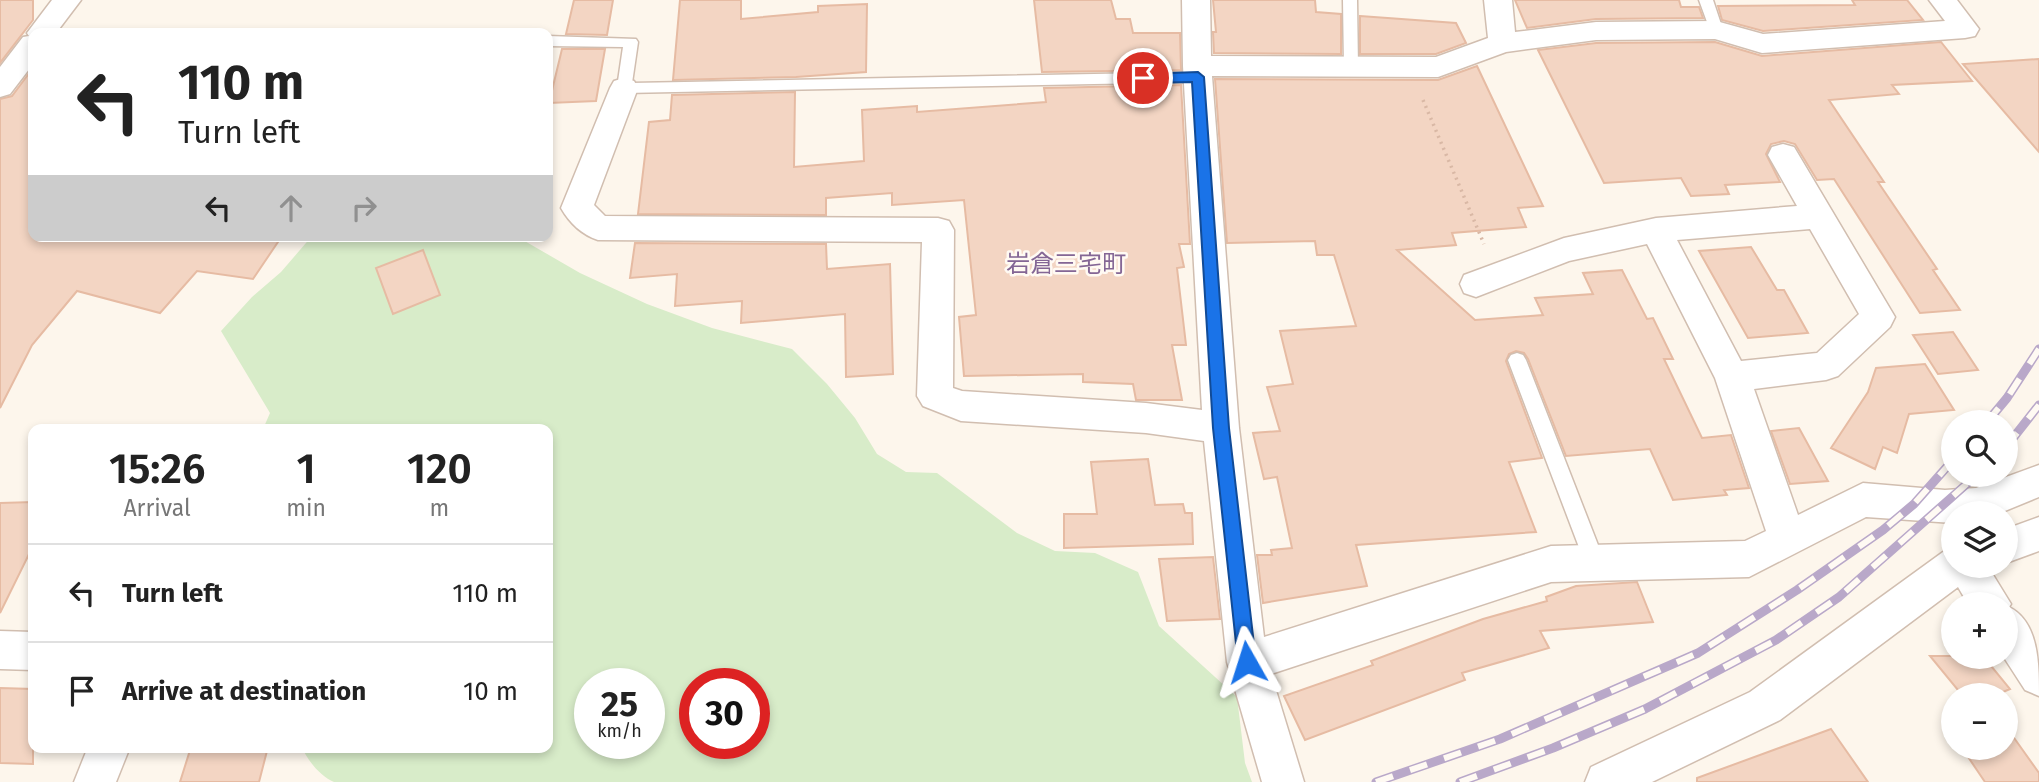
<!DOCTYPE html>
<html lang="en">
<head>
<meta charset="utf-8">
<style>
  body { margin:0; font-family:"Fira Sans","Noto Sans JP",sans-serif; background:#f2f2f2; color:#222; height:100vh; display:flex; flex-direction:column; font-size:26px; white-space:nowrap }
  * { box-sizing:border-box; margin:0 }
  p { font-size:23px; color:#767676 }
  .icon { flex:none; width:38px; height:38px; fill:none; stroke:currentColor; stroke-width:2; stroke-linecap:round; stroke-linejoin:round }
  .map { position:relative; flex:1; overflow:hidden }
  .side { position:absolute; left:28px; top:424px; width:525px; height:329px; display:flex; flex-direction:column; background:#fff; border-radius:14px; box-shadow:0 4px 10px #0003 }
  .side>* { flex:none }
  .banner { position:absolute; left:28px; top:28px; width:525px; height:214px; border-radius:14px; box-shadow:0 4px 10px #0003; background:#fff; color:#222; overflow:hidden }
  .tools { position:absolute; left:1941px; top:410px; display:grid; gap:14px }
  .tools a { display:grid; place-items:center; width:77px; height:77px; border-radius:50%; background:#fff; box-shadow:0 4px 10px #0003; font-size:35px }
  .speed { position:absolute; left:574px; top:668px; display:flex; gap:14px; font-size:35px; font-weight:700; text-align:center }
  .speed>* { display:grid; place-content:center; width:91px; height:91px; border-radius:50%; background:#fff; box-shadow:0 4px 10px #0003; line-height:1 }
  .speed small { font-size:18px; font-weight:400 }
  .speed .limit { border:10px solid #d22; background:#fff; color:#111 }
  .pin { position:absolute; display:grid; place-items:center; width:60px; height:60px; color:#fff; margin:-30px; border:4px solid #fff; border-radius:50%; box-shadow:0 2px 7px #0007 }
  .me { position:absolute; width:77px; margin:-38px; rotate:354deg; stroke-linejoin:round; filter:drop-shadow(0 0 5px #0008) }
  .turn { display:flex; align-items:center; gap:24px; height:147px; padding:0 35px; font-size:32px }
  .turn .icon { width:91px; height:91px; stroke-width:2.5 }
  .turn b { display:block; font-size:49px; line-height:60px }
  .lanes { display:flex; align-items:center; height:66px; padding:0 35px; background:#0003; justify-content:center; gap:35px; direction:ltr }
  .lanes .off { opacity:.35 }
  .eta { display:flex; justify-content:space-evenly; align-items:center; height:119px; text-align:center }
  .eta b { font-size:42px; font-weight:600; line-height:49px }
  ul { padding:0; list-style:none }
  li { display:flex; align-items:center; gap:21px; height:98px; padding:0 35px; border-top:2px solid #e0e0e0 }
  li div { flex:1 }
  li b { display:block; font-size:26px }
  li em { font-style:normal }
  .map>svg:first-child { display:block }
  .green { fill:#d8ecc9; fill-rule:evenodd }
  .building { fill:#f3d5c3; stroke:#e6bba3; stroke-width:2 }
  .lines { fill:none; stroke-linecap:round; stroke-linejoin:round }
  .service-casing { stroke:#d1beb0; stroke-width:3 }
  .minor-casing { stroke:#d1beb0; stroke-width:3 }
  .path { stroke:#d9b8a5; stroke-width:3.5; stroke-dasharray:2 4.5; stroke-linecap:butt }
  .service { fill:#fff; fill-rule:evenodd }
  .minor { fill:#fff; fill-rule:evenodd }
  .rail-casing { stroke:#b9a8c9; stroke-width:9 }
  .rail { stroke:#fffaf3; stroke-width:6; stroke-dasharray:18; stroke-linecap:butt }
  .route { fill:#1a73e8; stroke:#114b97; stroke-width:2 }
  .labels { text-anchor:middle; stroke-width:5; stroke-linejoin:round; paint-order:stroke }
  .neighbourhood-label { font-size:24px; fill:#846695; stroke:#fffaf3 }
</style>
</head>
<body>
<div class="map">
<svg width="2039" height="782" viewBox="0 0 2039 782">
  <rect width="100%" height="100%" fill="#fdf6ec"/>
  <path class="green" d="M312,236H516L580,273L647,304L712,328L792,349L827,384L855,418L877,454L906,472L937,473L1017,533L1055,551L1095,553L1138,572L1159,626L1237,697L1245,763L1252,782H334C321,777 307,760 302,747H548V429H263L270,413L221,331L252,297L281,272ZM590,684H649V744H590ZM695,684H754V744H695Z"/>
  <path class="building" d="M0,0H33V20L0,63Z
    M574,0H613L607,35L566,34Z
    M680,0H741V19L818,12V6L867,4L866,72L796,77L673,80Z
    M1034,0H1111L1116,19H1130L1133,33H1180L1181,70L1042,72Z
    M1213,0H1315L1316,12L1341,14V54L1214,53L1213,32H1216Z
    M1515,0H1679L1681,7H1699L1703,18L1596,19L1527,28Z
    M1852,0H1907L1923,20L1763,31L1722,20L1718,6L1855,5Z
    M1360,16L1456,23L1466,43L1436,54H1360Z
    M1715,42L1762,56L1941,42L1972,81L1892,85L1899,94L1829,100L1884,182H1878L1937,269L1933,270L1960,310L1920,313L1834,179L1817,180L1795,144L1784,141L1771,144L1766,154L1780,182L1725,185L1729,194L1691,196L1681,178L1604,183L1538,50L1596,43Z
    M562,49H605L596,101L549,103Z
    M2039,59V152L1963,64Z
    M1477,66L1543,206L1518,208L1526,227L1452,233L1456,245L1397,250L1475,320L1543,315L1535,298L1593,294L1583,273L1622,270L1647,319L1653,318L1673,359H1664L1702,438L1731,435L1749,488L1724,490L1727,495L1673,500L1650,449L1566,456L1528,359L1524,353L1516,351L1509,354L1506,361L1542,458L1509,462L1536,532L1356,545L1367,586L1263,603L1257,555H1272L1271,550L1292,548L1277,477L1264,479L1253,433L1280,431L1267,387L1293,384L1280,331L1356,326L1334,255H1317L1315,241L1227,243L1215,79L1438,80Z
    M33,68V236H282L253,279L197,271L160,313L77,291L32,345L0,408V99L12,96Z
    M1181,85L1190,244H1179L1184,267L1177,268L1186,345H1172L1182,400H1136L1133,384L1083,382V374L964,376L959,317L976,315L964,200L892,205V193L826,198V215L638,214L649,122L670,120L672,95L795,92L794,167L864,161L862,110L917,106V112L1046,102L1044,88Z
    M635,243L826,244L827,269L890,264L893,374L846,377L845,314L741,323L742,301L675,306L677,274L630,278Z
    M1751,247L1777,290H1784L1808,333L1748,338L1699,251Z
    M423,250L440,295L393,314L376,268Z
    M1953,332L1978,370L1938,374L1913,335Z
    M1925,364L1954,410L1909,414L1897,453L1883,447L1875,469L1831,448L1868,392L1876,368Z
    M1799,428L1828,481L1790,484L1771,431Z
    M1148,459L1155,505L1183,504L1185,513H1192L1193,544L1064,548V514H1097L1091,462Z
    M33,502V546L0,613V503Z
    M1213,557L1220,619L1167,621L1159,559Z
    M1637,582L1653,622L1540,631L1549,648L1462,673L1465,680L1305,740L1284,696L1373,665L1371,661L1483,619L1547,601L1546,597L1576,586Z
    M1930,656H1983L2010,689L1996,695H1962Z
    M0,688L33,689V764L0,763Z
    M1831,729L1868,782H1697V778Z
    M2012,735L2039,773V782H1985L1962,748L2006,747V737Z
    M191,747H268L259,782H180Z"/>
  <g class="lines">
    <defs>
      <path id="service" d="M1343,0H1357L1358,68L1351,73L1344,68Z
        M1699,0H1713L1723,30L1721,33H1711Z
        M548,36L636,39L638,42L632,83L1198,72L1205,77L1198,82L624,93L617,88L623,47L548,46Z
        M1517,353L1523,355L1526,360L1605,563L1602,569L1595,572L1588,569L1585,563L1508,360L1511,355Z"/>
      <path id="minor" d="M52,0H81L56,33H33V64L10,94L0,97V67L23,37L29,36L27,33Z
        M1182,0H1210L1211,56L1436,57L1488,38L1484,0H1512L1515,32L1596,22L1716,21L1763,34L1945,21L1929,0H1957L1979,29L1975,36L1965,38L1762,53L1715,39L1596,40L1506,52L1438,77L1212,76L1239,428L1264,637L1551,546L1745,541L1766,531L1715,378L1647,244L1569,261L1476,297L1464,293L1460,284L1464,275L1564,238L1656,218L1797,206L1768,155L1772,147L1783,144L1794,147L1895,317L1890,327L1838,376L1826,380L1754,389L1798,515L1863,483L1945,490L1976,488L2039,465V497L2000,513H1953V523L1866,517L1749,577L1551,582L1271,674L1304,782H1262L1227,662L1204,441L1146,433L961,421L923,406L917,396L922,242L598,240C582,235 569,222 561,208L610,88L614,81L624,78L634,81L638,88L594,205L605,216L938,218L949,221L954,230L953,388L962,391L1146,403L1202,410L1183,66ZM1810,229L1859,314L1817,353L1741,361L1677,240Z
        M2039,517V551L2006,563V529Z
        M1953,549V565H1987L2011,604L2009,607C2039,622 2039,664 2039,696L2025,690L2003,656H2006V604H1968L1958,587L1780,720L1652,782H1585L1591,767L1750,692L1943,552Z
        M0,631L33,632V670L0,669Z
        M88,747H130L116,782H74Z"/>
    </defs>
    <use href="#service" class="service-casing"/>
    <use href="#minor" class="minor-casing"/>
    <path class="path" d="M1423,100L1484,244"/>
    <use href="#service" class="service"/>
    <use href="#minor" class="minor"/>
    <defs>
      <path id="rail" d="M1987,422L2007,398L2039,349
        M2006,447L2039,405
        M1376,782L1500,739L1698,653L1797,590L1883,530L1914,504L1953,460
        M1460,782L1553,748L1645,709L1776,640L1839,597L1978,474"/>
    </defs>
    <use href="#rail" class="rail-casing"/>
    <use href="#rail" class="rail"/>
  </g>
  <path class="route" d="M1198,72L1204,77L1229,428L1256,662L1253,668L1247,671L1240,668L1238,662L1213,428L1192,82L1143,83L1137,78L1143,74Z"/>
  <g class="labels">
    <g class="neighbourhood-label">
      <text x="1066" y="272">岩倉三宅町</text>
    </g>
  </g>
</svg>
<div class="tools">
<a><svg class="icon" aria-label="search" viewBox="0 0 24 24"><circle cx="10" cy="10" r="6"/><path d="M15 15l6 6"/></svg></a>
<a><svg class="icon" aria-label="layers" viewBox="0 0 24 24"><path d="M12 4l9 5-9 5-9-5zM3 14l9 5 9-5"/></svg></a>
<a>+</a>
<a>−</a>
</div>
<div class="speed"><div>25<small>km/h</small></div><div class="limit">30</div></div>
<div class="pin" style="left:1143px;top:78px;background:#d93025"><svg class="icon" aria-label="arrive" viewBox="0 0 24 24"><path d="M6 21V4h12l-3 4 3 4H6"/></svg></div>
<svg class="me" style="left:1247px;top:662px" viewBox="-20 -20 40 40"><path d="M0-17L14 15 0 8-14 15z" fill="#1a73e8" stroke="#fff" stroke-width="4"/></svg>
<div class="banner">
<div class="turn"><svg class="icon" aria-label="left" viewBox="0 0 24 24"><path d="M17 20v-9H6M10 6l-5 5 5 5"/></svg><div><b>110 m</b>Turn left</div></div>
<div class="lanes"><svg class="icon" aria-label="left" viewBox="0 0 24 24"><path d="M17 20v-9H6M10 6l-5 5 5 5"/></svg><svg class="icon off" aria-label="ahead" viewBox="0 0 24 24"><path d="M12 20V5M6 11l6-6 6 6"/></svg><svg class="icon off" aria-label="right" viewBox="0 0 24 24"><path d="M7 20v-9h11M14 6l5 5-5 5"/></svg></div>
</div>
<section class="side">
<div class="eta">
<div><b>15:26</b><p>Arrival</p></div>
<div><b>1</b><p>min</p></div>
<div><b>120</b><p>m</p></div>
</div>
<ul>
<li><svg class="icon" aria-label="left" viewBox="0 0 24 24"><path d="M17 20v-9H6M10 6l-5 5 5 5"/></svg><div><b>Turn left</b></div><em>110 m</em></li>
<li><svg class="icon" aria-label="arrive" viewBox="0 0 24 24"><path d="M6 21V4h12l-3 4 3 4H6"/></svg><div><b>Arrive at destination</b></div><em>10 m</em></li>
</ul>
</section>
</div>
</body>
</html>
